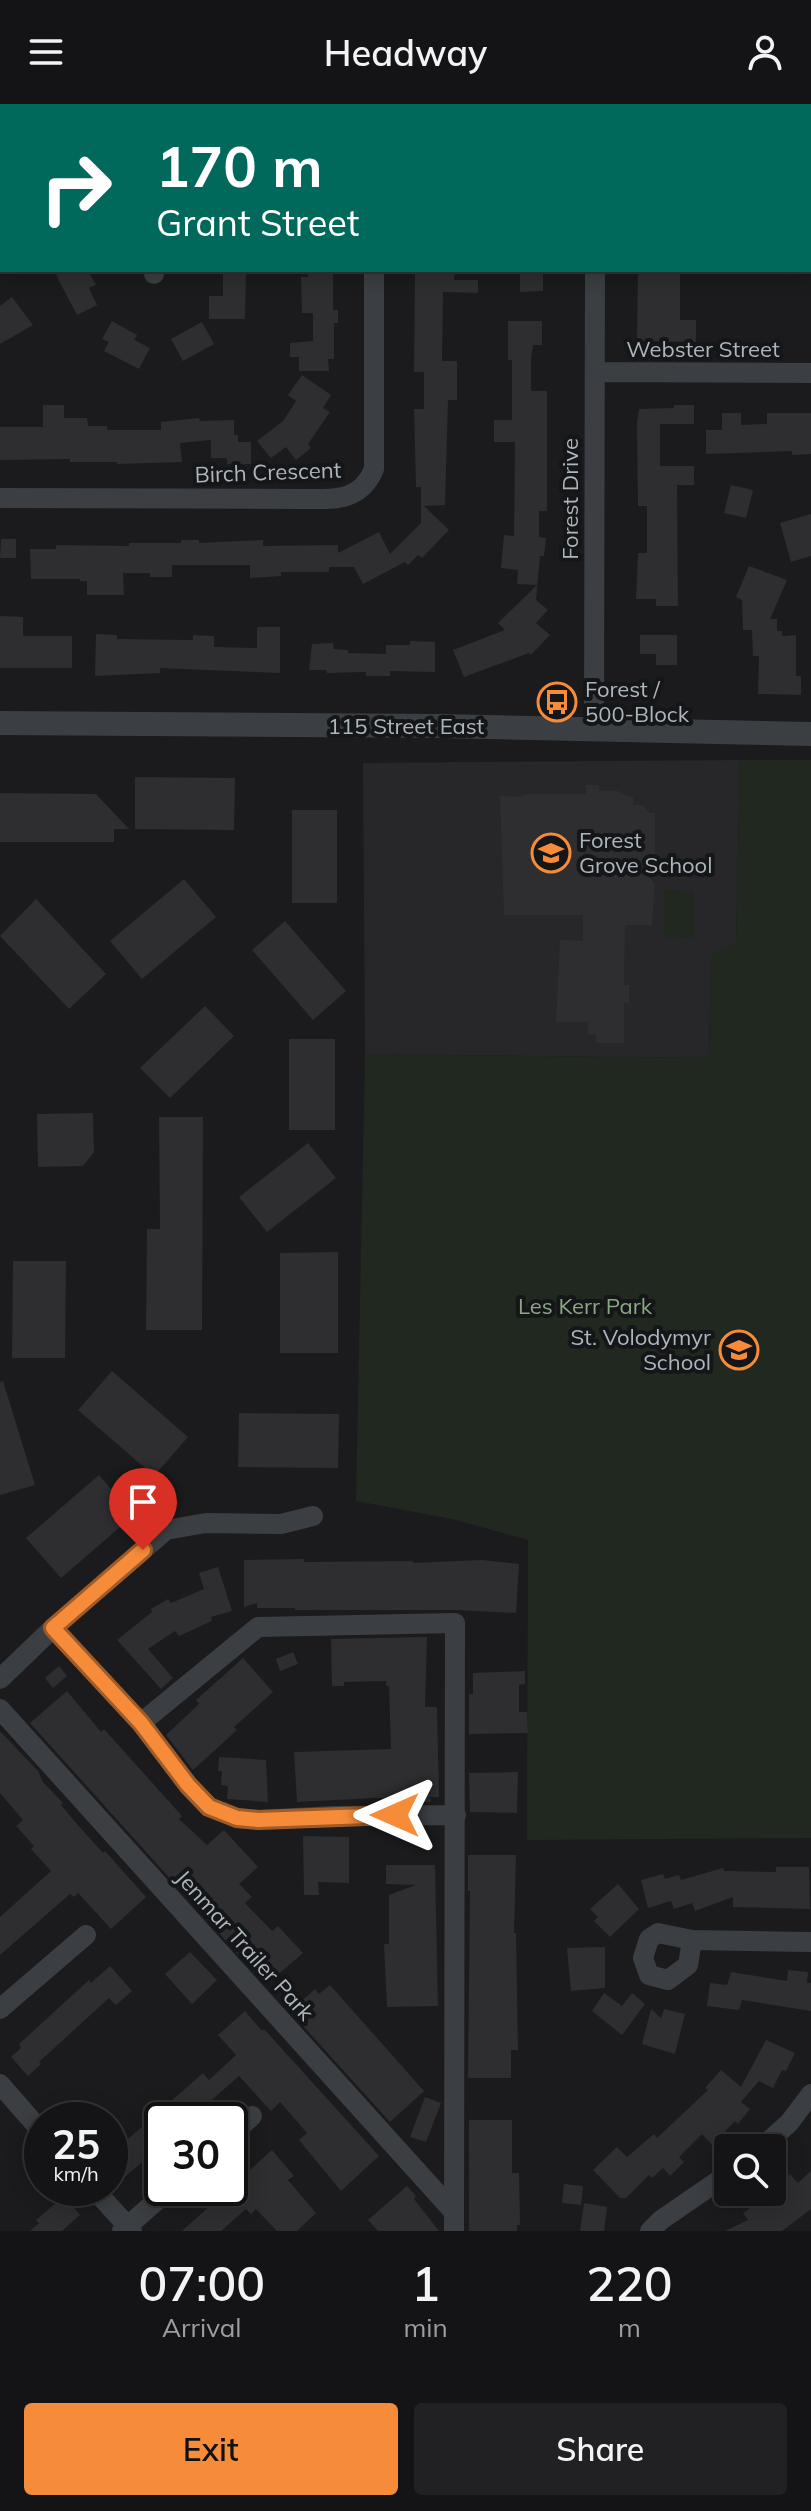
<!DOCTYPE html>
<html lang="en">
<head>
<meta charset="utf-8">
<style>
  body { margin:0; font-family:Mulish,sans-serif; background:#212123; color:#f1f3f6; height:100vh; display:flex; flex-direction:column; font-size:30px; white-space:nowrap }
  * { box-sizing:border-box; margin:0 }
  p { font-size:26px; color:#9d9ea1 }
  .icon { flex:none; width:44px; height:44px; fill:none; stroke:currentColor; stroke-width:2; stroke-linecap:round; stroke-linejoin:round }
  .map { position:relative; height:2127px; overflow:hidden }
  .sheet { display:flex; flex-direction:column; background:#141416; flex:1 }
  .sheet>* { flex:none }
  .top-card { position:absolute; left:0px; top:0px; width:812px; height:168px; box-shadow:0 4px 20px #0003,0 0 0 2px #333335; background:#00695c; color:#fff; overflow:hidden }
  .fabs { position:absolute; left:714px; top:2030px; display:grid; gap:16px }
  .fabs a { display:grid; place-items:center; width:72px; height:72px; border-radius:8px; background:#141416; box-shadow:0 4px 20px #0003,0 0 0 2px #333335; font-size:40px }
  .speed { position:absolute; left:24px; top:1998px; display:flex; gap:16px; font-size:40px; font-weight:700; text-align:center }
  .speed>* { display:grid; place-content:center; width:104px; height:104px; border-radius:50%; background:#141416; box-shadow:0 4px 20px #0003,0 0 0 2px #333335; line-height:1 }
  .speed small { font-size:20px; font-weight:400 }
  .speed .limit { border:4px solid #111; border-radius:12px; background:#fff; color:#111 }
  .pin { position:absolute; display:grid; place-items:center; width:68px; height:68px; color:#fff; margin:-82px -34px; border-radius:50% 50% 50% 0; rotate:-45deg; box-shadow:0 0 8px #0007 }
  .pin .icon { rotate:45deg }
  .me { position:absolute; width:88px; margin:-44px; rotate:270deg; stroke-linejoin:round; filter:drop-shadow(0 0 6px #0008) }
  .turn { display:flex; align-items:center; gap:28px; height:168px; padding:0 24px; font-size:36px }
  .turn .icon { width:104px; height:104px; stroke-width:2.5 }
  .turn b { display:block; font-size:56px; line-height:68px }
  .eta { display:flex; justify-content:space-evenly; align-items:center; height:136px; text-align:center }
  .eta b { font-size:48px; font-weight:600; line-height:56px }
  .action { display:flex; gap:16px; margin-top:auto; padding:16px 24px }
  .action a { flex:1; height:92px; border-radius:8px; background:#f68c3a; color:#111; font-size:32px; font-weight:600; line-height:92px; text-align:center }
  .action a+a { background:#212123; color:#f1f3f6 }
  header { display:flex; justify-content:space-between; align-items:center; height:104px; padding:0 24px; background:#141416; font-size:36px; font-weight:600 }
  .map>svg:first-child { display:block }
  .built { fill:#27272a }
  .green { fill:#212820 }
  .building { fill:#2e2e31 }
  .lines { fill:none; stroke-linecap:round; stroke-linejoin:round }
  .minor { stroke:#3b3e42; stroke-width:20 }
  .tertiary { stroke:#3b3e42; stroke-width:24 }
  .route-casing { stroke:#a05b26; stroke-width:20 }
  .route { stroke:#f68c3a; stroke-width:14 }
  .labels { text-anchor:middle; stroke-width:8; stroke-linejoin:round; paint-order:stroke }
  .street-label { font-size:22px; fill:#adb5bd; stroke:#151618 }
  .poi-label { font-size:22px; fill:#adb5bd; stroke:#151618; text-anchor:start }
  .park-label { font-size:22px; fill:#8aa884; stroke:#151618 }
</style>
</head>
<body>
<header><svg class="icon" aria-label="menu" viewBox="0 0 24 24"><path d="M4 6h16M4 12h16M4 18h16"/></svg>Headway<svg class="icon" aria-label="person" viewBox="0 0 24 24"><circle cx="12" cy="8" r="4"/><path d="M4 21q1-7 8-7t8 7"/></svg></header>
<div class="map">
<svg width="811" height="2127" viewBox="0 0 811 2127">
  <rect width="100%" height="100%" fill="#1b1b1d"/>
  <path class="built" d="M740,656L736,839L711,853L709,954L365,950L363,659Z"/>
  <path class="green" d="M740,656H811V1734L527,1736L528,1436L452,1415L356,1397L365,950L709,954L711,852L736,838Z
    M664,786L694,787V834L664,833Z"/>
  <path class="building" d="M67,166H88L96,181L89,184L97,201L77,211L56,171Z
    M308,166H333V206H338V219H334V255H328L329,267H299V253H290V239L313,237V209H302L301,173H308Z
    M429,166H455L454,176H478V189L443,188L442,257H457V296H448L445,401L424,402L449,426L422,454L418,451L408,461L405,458L363,480L354,463H329V468H281V472L250,474V461H172V473H150V469H123L124,491H87V477H80V475H31L30,445H56V441L129,442V439H181V436H199V439L263,436V442L338,441V449L379,428L390,450L421,419V383H416L414,305H424V268H414L415,168H429Z
    M520,166H543V187L520,188Z
    M638,166H680V216H696V238L637,237Z
    M223,168H246L245,215H209V192H223Z
    M12,193L33,221L0,240V202Z
    M112,217L137,231L134,236L150,244L139,265L104,247L109,238L102,235Z
    M508,217H542V241H533L531,256V287H547V407H539V433L546,434L544,452H540L536,496L548,506L536,519L550,531L531,551L529,549L464,573L453,546L505,526L498,519L537,481L517,480L518,466L501,464L504,431L514,432L515,338H494V316H512V256H508Z
    M202,218L214,240L183,257L171,235Z
    M302,271L331,291L323,304L330,308L308,340L311,344L296,356L286,343L271,354L257,337L283,317L296,297L288,291Z
    M43,301H64V314H87L88,322H107V326H161V318L199,314L200,317L234,316V331H238V338H251V360H227V354H211V336L180,339L182,358L117,360V358H70V355L0,356V323H43Z
    M674,301H694V320H660V362H694V381H677L678,502H656V495H636L638,449H647V402H638L637,319L639,305L674,304Z
    M722,309H741V321L767,320V309H811V350L792,351V347L706,350V326H722Z
    M731,381L753,386L746,414L724,409Z
    M811,410V452L791,458L780,419Z
    M1,435H16V454H0Z
    M749,462L787,476L770,515H777V527H782V532L796,531V572H801V591L758,590L759,552H753L752,526H743L742,496L736,493Z
    M0,512L23,513V532H72V564H0Z
    M257,523H280V569L160,564V569L95,572L96,530L117,531V535L193,536V531L214,532V543L257,544Z
    M640,531H677V561H656V550H640Z
    M410,537L435,538V568L390,567V572H366V568L327,569L326,566H309L312,540L333,539L334,545L348,546V549L386,550V541H410Z
    M135,673L235,674L234,726L135,725Z
    M586,681H599V687H618L626,692L633,693V701H642L650,709H655V764L648,772L655,780L652,821H625L624,881H629V899H624V939H596V930L588,931V918H556L560,836L583,837V811H504L500,692L522,693L525,690H586Z
    M0,689L96,690L129,725H114V738H0Z
    M292,706H337V799H292Z
    M184,775L216,813L142,875L110,837Z
    M36,795L106,870L69,905L0,832Z
    M285,817L346,887L313,916L252,846Z
    M205,902L234,932L170,994L140,964Z
    M289,935H335V1026H289Z
    M93,1009L94,1048L83,1062L38,1063L37,1010Z
    M159,1013H203L202,1226H146L147,1125H160Z
    M308,1039L336,1074L267,1128L239,1093Z
    M338,1148V1249H280V1149Z
    M13,1157H66L65,1254H12Z
    M112,1267L188,1333L154,1372L78,1306Z
    M3,1277L35,1381L0,1391V1278Z
    M239,1309L339,1310L338,1364L238,1363Z
    M99,1371L134,1411L61,1474L26,1434Z
    M304,1455V1458L413,1457V1459L482,1456L519,1460L516,1509L455,1506H295V1504H257V1499L244,1503V1456Z
    M218,1463L232,1507L211,1513L212,1517L179,1532L175,1527L148,1545L173,1574L161,1585L117,1536L152,1508L151,1505L168,1495L171,1499L204,1485L199,1469Z
    M427,1533L425,1603H437L439,1693H430L431,1698H400V1695L375,1694L297,1698L294,1648L391,1645L389,1582H386V1577L344,1578V1582H332L331,1535Z
    M293,1548L298,1560L280,1567L276,1555Z
    M243,1554L273,1588L234,1623L237,1626L193,1666L166,1631L199,1600L196,1596Z
    M59,1562L67,1572L53,1584L45,1574Z
    M525,1567V1580L519,1581V1608H527L528,1629L469,1630V1590H473V1569Z
    M67,1587L101,1628L104,1625L182,1712L179,1715L207,1741L224,1726L258,1763L239,1780L252,1793L245,1799L272,1827L278,1822L303,1849L266,1881L30,1619Z
    M0,1627L38,1667L43,1678L63,1699L61,1701L77,1720L103,1749L105,1747L146,1793L111,1825L78,1789L74,1793L70,1790L0,1851V1813L51,1767L31,1745L34,1742L16,1722L23,1716L0,1689Z
    M219,1653L266,1656L268,1698L227,1695L228,1682L221,1681L222,1667H218Z
    M518,1668L517,1709L470,1708L469,1669Z
    M303,1732L349,1733V1779L318,1778L319,1791H304Z
    M468,1751H516L514,1829H516L518,1946H511V1974H468L470,1787H468Z
    M386,1761H435L438,1902L387,1903L384,1840H389V1791L416,1781L386,1780Z
    M776,1763H809L810,1805L733,1803V1793L695,1807L692,1799L674,1805L671,1797L648,1804L641,1776L663,1770L665,1775L679,1771L681,1776L723,1764L724,1767L776,1768Z
    M618,1780L639,1805L610,1833L594,1817L598,1813L590,1805Z
    M605,1843V1884L571,1887L567,1844Z
    M190,1848L217,1876L192,1900L165,1870Z
    M110,1862L132,1887L116,1901L109,1894L50,1948L39,1958L41,1960L28,1972L11,1953L21,1944L19,1940L89,1876L91,1879Z
    M788,1866L808,1868L807,1879H811V1907L742,1896L739,1906L707,1902L710,1879L727,1881L731,1868L787,1877Z
    M330,1881L424,1987L390,2018L294,1912L301,1906L297,1901L315,1885L319,1890Z
    M604,1889L622,1902L632,1889L645,1900L622,1931L592,1907Z
    M651,1905L661,1914L664,1905L685,1910L675,1950L642,1940Z
    M245,1907L262,1927L264,1925L379,2052L341,2087L299,2036L307,2029L280,1998L271,2007L239,1972L189,2016H162V2041L119,2078L110,2067V2032L119,2043L203,1969L209,1976L236,1951L218,1931Z
    M766,1936L795,1949L786,1967L782,1966L773,1984L759,1977L741,1998L750,2005L738,2020L735,2017L712,2041L702,2030L679,2053L684,2058L670,2072L663,2064L652,2074L649,2071L626,2094H620L593,2066L617,2043L627,2053L654,2030L657,2034L708,1986L705,1984L721,1966L741,1983Z
    M425,1993L441,1999L426,2038L410,2033Z
    M469,2016H512V2069H519L520,2121H517V2127H469Z
    M272,2046L294,2072L288,2076L316,2109L297,2127H277L256,2105L251,2110L246,2105L221,2127H182Z
    M811,2067V2105L782,2127H725L748,2116L743,2109L772,2088L790,2070L798,2079Z
    M564,2080L583,2082L581,2101L562,2099Z
    M407,2082L416,2092L414,2095L439,2127H378L368,2116Z
    M64,2092L80,2111L62,2127H30L39,2119L36,2116Z
    M584,2099L607,2103L604,2127H580Z"/>
  <g class="lines">
    <path class="minor" d="M48,0L50,2
      M594,0V2
      M128,2L130,0
      M375,2V0
      M0,128L2,126
      M154,166V170
      M595,268L811,269
      M0,394L300,395C332,395 360,399 374,365V166
      M594,624L595,166
      M53,1524L141,1619L188,1681L209,1703L237,1714L258,1716L333,1712L456,1711
      M0,1575L53,1524L166,1426L206,1419L281,1420L313,1412
      M0,1605L454,2108
      M141,1619L258,1523L455,1519L454,2127
      M692,1836L688,1861L668,1876L649,1871L643,1854L649,1835L658,1829L692,1836L811,1838
      M0,1905L86,1831
      M0,1980L42,2028
      M230,2032L252,2012
      M761,2044L789,2019L811,1990
      M93,2084L132,2127
      M122,2127L171,2084
      M650,2127L661,2116L728,2070"/>
    <path class="tertiary" d="M0,619L440,622L811,630"/>
  </g>
  <g class="lines">
    <defs>
      <path id="route" d="M143,1446L53,1524L141,1619L188,1681L209,1703L237,1714L258,1716L395,1711"/>
    </defs>
    <use href="#route" class="route-casing"/>
    <use href="#route" class="route"/>
  </g>
  <defs>
    <symbol id="bus-ring" viewBox="-11 -11 22 22"><circle r="9.5" fill="#151618" stroke="#f68c3a" stroke-width="1.5"/><path d="M-5-6H5V4H4V6H2V4H-2V6H-4V4H-5ZM-3.5-4V0h7V-4ZM-3.5 1.2v1.5H-2V1.2ZM2 1.2v1.5H3.5V1.2Z" fill="#f68c3a"/></symbol>
    <symbol id="school-ring" viewBox="-11 -11 22 22"><circle r="9.5" fill="#151618" stroke="#f68c3a" stroke-width="1.5"/><path d="M0-5L7-2L0 1L-7-2ZM-4 1L0 2.5L4 1V4Q0 6-4 4Z" fill="#f68c3a"/></symbol>
  </defs>
  <g fill-rule="evenodd">
    <use href="#bus-ring" x="535" y="576" width="44" height="44"/>
    <use href="#school-ring" x="529" y="727" width="44" height="44"/>
    <use href="#school-ring" x="717" y="1224" width="44" height="44"/>
  </g>
  <g class="labels">
    <g class="street-label">
      <text x="703" y="253">Webster Street</text>
      <text transform="translate(268 368) rotate(-2)" y="8">Birch Crescent</text>
      <text transform="translate(570 395) rotate(-90)" y="8">Forest Drive</text>
      <text x="406" y="630">115 Street East</text>
      <text transform="translate(245 1841) rotate(48)" y="8">Jenmar Trailer Park</text>
    </g>
    <g class="poi-label">
      <text x="585" y="593">Forest /<tspan x="585" dy="25">500-Block</tspan></text>
      <text x="579" y="744">Forest<tspan x="579" dy="25">Grove School</tspan></text>
      <text x="711" y="1241" text-anchor="end">St. Volodymyr<tspan x="711" dy="25">School</tspan></text>
    </g>
    <g class="park-label">
      <text x="585" y="1210">Les Kerr Park</text>
    </g>
  </g>
</svg>
<div class="fabs">
<a><svg class="icon" aria-label="search" viewBox="0 0 24 24"><circle cx="10" cy="10" r="6"/><path d="M15 15l6 6"/></svg></a>
</div>
<div class="speed"><div>25<small>km/h</small></div><div class="limit">30</div></div>
<div class="pin" style="left:143px;top:1446px;background:#d93025"><svg class="icon" aria-label="arrive" viewBox="0 0 24 24"><path d="M6 21V4h12l-3 4 3 4H6"/></svg></div>
<svg class="me" style="left:395px;top:1711px" viewBox="-20 -20 40 40"><path d="M0-17L14 15 0 8-14 15z" fill="#f68c3a" stroke="#fff" stroke-width="4"/></svg>
<div class="top-card">
<div class="turn"><svg class="icon" aria-label="right" viewBox="0 0 24 24"><path d="M7 20v-9h11M14 6l5 5-5 5"/></svg><div><b>170 m</b>Grant Street</div></div>
</div>
</div>
<section class="sheet">
<div class="eta">
<div><b>07:00</b><p>Arrival</p></div>
<div><b>1</b><p>min</p></div>
<div><b>220</b><p>m</p></div>
</div>
<div class="action"><a>Exit</a><a>Share</a></div>
</section>
</body>
</html>
